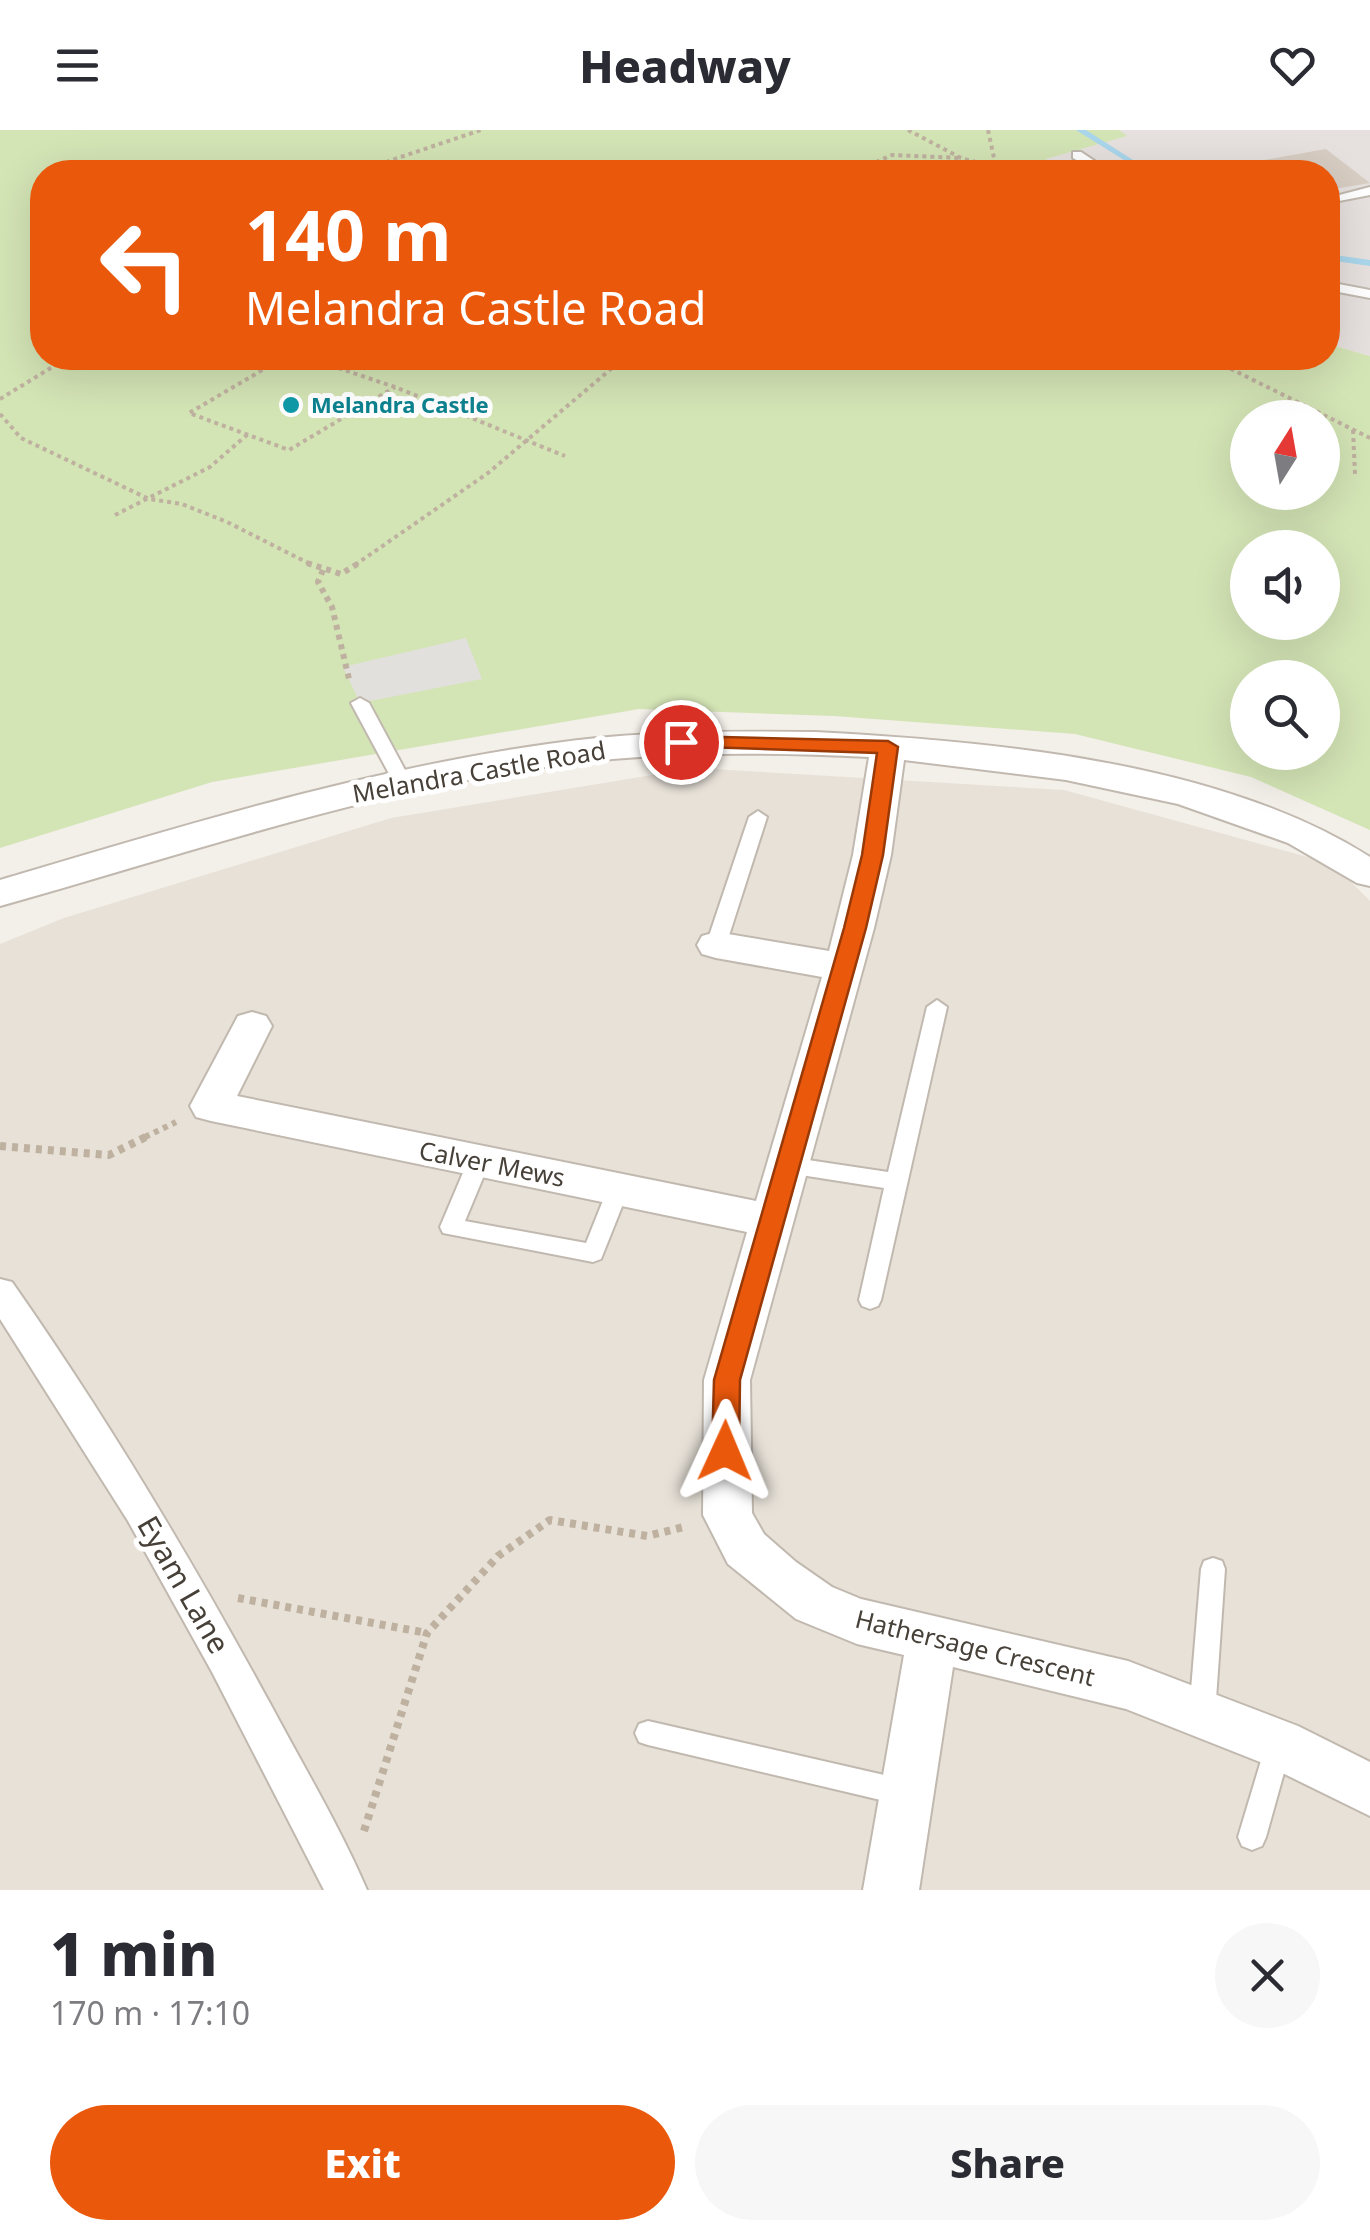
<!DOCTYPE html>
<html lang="en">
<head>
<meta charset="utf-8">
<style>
  body { margin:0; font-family:"Noto Sans",sans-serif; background:#f7f7f7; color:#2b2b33; height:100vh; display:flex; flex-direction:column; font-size:38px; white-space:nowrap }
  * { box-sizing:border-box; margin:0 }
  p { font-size:32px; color:#7c7c81 }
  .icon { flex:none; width:55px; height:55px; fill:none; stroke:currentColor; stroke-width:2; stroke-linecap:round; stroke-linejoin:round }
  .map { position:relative; height:1760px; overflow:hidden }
  .details { display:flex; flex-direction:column; background:#fff; flex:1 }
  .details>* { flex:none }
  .banner { position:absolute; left:30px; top:30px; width:1310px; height:210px; border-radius:40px; box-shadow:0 10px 40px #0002; background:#ea580c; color:#fff; overflow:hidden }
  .needle { width:65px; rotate:11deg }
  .fabs { position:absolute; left:1230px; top:270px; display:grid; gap:20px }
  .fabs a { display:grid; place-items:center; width:110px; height:110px; border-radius:50%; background:#fff; box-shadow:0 10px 40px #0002; font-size:50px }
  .pin { position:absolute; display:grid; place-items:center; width:85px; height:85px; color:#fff; margin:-42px; border:5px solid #fff; border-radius:50%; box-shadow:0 2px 10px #0007 }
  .me { position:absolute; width:110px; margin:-55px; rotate:1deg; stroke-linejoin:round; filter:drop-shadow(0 0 8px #0008) }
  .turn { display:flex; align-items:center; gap:35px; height:210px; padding:0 50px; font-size:45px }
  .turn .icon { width:130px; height:130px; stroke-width:2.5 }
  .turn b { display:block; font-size:70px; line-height:85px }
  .round { display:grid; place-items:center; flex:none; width:105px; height:105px; border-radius:52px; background:#f7f7f7 }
  .summary { display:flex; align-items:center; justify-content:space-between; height:170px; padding:0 50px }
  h1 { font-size:60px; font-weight:800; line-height:75px }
  .cta { display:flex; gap:20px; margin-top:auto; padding:20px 50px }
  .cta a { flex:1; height:115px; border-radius:60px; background:#ea580c; color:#fff; font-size:40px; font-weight:800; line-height:115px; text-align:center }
  .cta a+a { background:#f7f7f7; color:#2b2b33 }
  header { display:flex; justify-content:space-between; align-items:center; height:130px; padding:0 50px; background:#fff; font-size:45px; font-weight:800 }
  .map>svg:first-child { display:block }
  .residential { fill:#e7e1d8 }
  .industrial { fill:#e6e1de }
  .green { fill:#d3e4b5; fill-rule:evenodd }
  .parking { fill:#e2e0dd }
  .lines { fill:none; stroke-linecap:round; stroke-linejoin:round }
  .stream { fill:#aad6eb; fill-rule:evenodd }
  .building { fill:#d7cdc2 }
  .service-casing { stroke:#c1b9af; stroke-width:4 }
  .pedestrian-casing { stroke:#c1b9af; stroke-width:4 }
  .minor-casing { stroke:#c1b9af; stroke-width:4 }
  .path-far2 { stroke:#bfb19f; stroke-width:4; stroke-dasharray:4 4; stroke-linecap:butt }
  .path-far1 { stroke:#bfb19f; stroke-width:6; stroke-dasharray:5 5; stroke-linecap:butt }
  .path { stroke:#bfb19f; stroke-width:8; stroke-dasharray:6 6; stroke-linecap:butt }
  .service { fill:#fff; fill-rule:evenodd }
  .pedestrian { fill:#fff; fill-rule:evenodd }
  .minor { fill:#fff; fill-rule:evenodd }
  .route { fill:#ea580c; stroke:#983908; stroke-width:2.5 }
  .culture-dot { fill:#0f9aa8; stroke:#fff; stroke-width:4 }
  .labels { text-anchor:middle; stroke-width:10; stroke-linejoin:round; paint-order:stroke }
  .far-culture-label { font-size:22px; font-weight:bold; fill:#0d838f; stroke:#fff; text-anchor:start }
  .street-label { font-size:25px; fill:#464038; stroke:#fff }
  .near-street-label { font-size:30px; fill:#464038; stroke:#fff }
</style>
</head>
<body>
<header><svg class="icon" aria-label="menu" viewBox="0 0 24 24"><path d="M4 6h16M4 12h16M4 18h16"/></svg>Headway<svg class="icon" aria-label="heart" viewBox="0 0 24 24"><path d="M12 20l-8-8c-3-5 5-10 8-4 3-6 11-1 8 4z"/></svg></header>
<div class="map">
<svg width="1370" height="1760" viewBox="0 0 1370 1760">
  <rect width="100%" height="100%" fill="#f3efe9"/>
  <path class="residential" d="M695,638L1064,660L1333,734L1370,771V1760H0V814L64,788L391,688Z"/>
  <path class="industrial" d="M1119,0H1370V226L1328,214V42H1056L1045,29L1126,6Z"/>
  <path class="green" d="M0,0H1119L1127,6L1046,29L1056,42H42V228H1328V214L1370,226V700L1251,647L1075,604L834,586L639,579L212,652L0,718ZM1248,288H1322V362H1248ZM1248,418H1322V492H1248ZM1248,548H1322V622H1248Z"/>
  <path class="parking" d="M466,508L482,549L360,573L343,537Z"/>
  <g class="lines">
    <path class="stream" d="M1076,0H1086L1152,42H1143Z
      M1328,124L1370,130V136L1328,130Z"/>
  </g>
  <path class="building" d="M1326,19L1370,53L1328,60V42H1267L1253,32Z"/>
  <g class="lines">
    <defs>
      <path id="service" d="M1073,22H1081L1111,42H1097L1073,28Z
        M1370,57V65L1334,72L1328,68Z
        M1328,152L1370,160V168L1328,160Z
        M360,568L369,573L412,653L409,657L403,659L394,653L351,573Z
        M758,681L767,687L726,815L716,822L709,820L706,815L749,687Z
        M937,870L947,877L881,1170L878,1176L870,1179L862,1176L859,1170L884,1058L788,1043L780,1041L777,1035L780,1029L788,1027L888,1042L927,877Z
        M479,1023L487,1025L490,1031L465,1091L586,1113L610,1053H626L629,1059L601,1129L593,1132L443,1103L440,1097L468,1031L471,1025Z
        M1213,1428L1222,1431L1225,1439L1215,1584L1211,1593L1202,1596L1193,1593L1189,1584L1201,1439L1204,1431Z
        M648,1591L906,1650L916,1654L919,1663L916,1672L906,1676L648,1615L639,1612L635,1603L639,1594Z
        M1279,1602L1288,1605L1292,1614L1266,1707L1262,1716L1252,1720L1242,1716L1238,1707L1266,1614L1270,1605Z"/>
      <path id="pedestrian" d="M0,1149L12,1152C108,1289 192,1430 272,1577C304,1637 340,1697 367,1760H324L212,1542L128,1391L0,1189Z"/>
      <path id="minor" d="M815,602C990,611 1219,631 1370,727V756L1357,753L1288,713L1178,674L1066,650L904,630L891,725L874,798L750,1250L752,1383L764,1404L796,1432L832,1457L861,1469L1128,1531L1298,1596L1370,1632V1686L1260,1632L1126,1579L953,1537L919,1760H863L904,1525L857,1514L796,1489L728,1434L703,1385L704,1250L747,1102L211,991L196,987L190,976L238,886L252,882L266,886L272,896L237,966L756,1071L822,847L716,828L702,824L697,815L702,806L716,802L829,821L853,725L869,627C763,622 656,621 551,636C363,662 182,725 0,776V750C180,697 362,640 548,614C636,601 726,601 815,602Z"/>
    </defs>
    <use href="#service" class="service-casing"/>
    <use href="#pedestrian" class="pedestrian-casing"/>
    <use href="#minor" class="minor-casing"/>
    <path class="path-far2" d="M908,0L961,28L994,37
      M988,0L997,42
      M373,42L389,31L481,0
      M854,42L892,25L961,28
      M283,228L189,283L289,320L395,257
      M308,228L395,257L565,326
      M1209,228L1370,308
      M0,269L67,228
      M0,284L21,308L149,369L182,374L227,392L312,435
      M1353,300L1355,344
      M115,385L210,337L248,304
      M355,435L488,343L624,228"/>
    <path class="path-far1" d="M307,433L341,444L359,433
      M323,440L318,452L332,477L349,549
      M145,1007L176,992"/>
    <path class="path" d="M0,1016L109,1025L150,1005
      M238,1468L427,1503
      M364,1701L427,1503L498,1426L550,1390L647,1406L684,1397"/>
    <use href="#service" class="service"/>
    <use href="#pedestrian" class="pedestrian"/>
    <use href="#minor" class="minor"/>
  </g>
  <path class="route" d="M681,606L888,611L898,617L883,725L866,798L740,1250L739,1321L735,1329L725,1333L716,1329L712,1321L714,1250L844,798L862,725L877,623L674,616V608Z"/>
  <circle class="culture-dot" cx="291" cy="275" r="10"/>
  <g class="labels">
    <g class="far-culture-label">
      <text x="311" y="283">Melandra Castle</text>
    </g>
    <g class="street-label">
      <text transform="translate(479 642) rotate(-10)" y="9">Melandra Castle Road</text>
      <text transform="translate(492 1034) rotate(11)" y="9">Calver Mews</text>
      <text transform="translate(975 1518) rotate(14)" y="9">Hathersage Crescent</text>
    </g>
    <g class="near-street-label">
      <text transform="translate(183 1455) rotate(60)" y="10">Eyam Lane</text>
    </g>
  </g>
</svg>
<div class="fabs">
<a><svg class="needle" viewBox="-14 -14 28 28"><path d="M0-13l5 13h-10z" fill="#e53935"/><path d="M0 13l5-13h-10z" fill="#7c7c81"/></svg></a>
<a><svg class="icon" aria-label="sound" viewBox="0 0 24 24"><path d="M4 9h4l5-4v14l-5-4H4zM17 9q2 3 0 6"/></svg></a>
<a><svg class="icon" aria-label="search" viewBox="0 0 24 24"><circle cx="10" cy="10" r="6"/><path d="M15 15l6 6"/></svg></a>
</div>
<div class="pin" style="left:681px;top:612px;background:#d93025"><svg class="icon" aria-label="arrive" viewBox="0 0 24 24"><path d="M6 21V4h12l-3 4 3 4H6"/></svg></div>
<svg class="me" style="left:725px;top:1321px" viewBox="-20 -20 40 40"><path d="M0-17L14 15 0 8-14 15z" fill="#ea580c" stroke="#fff" stroke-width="4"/></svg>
<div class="banner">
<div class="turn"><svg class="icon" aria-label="left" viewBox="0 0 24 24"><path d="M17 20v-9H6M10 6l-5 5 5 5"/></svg><div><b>140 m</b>Melandra Castle Road</div></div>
</div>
</div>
<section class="details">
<div class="summary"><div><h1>1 min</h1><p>170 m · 17:10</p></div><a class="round"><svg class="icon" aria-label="close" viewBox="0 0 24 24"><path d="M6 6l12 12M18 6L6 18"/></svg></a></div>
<div class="cta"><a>Exit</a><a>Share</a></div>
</section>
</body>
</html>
